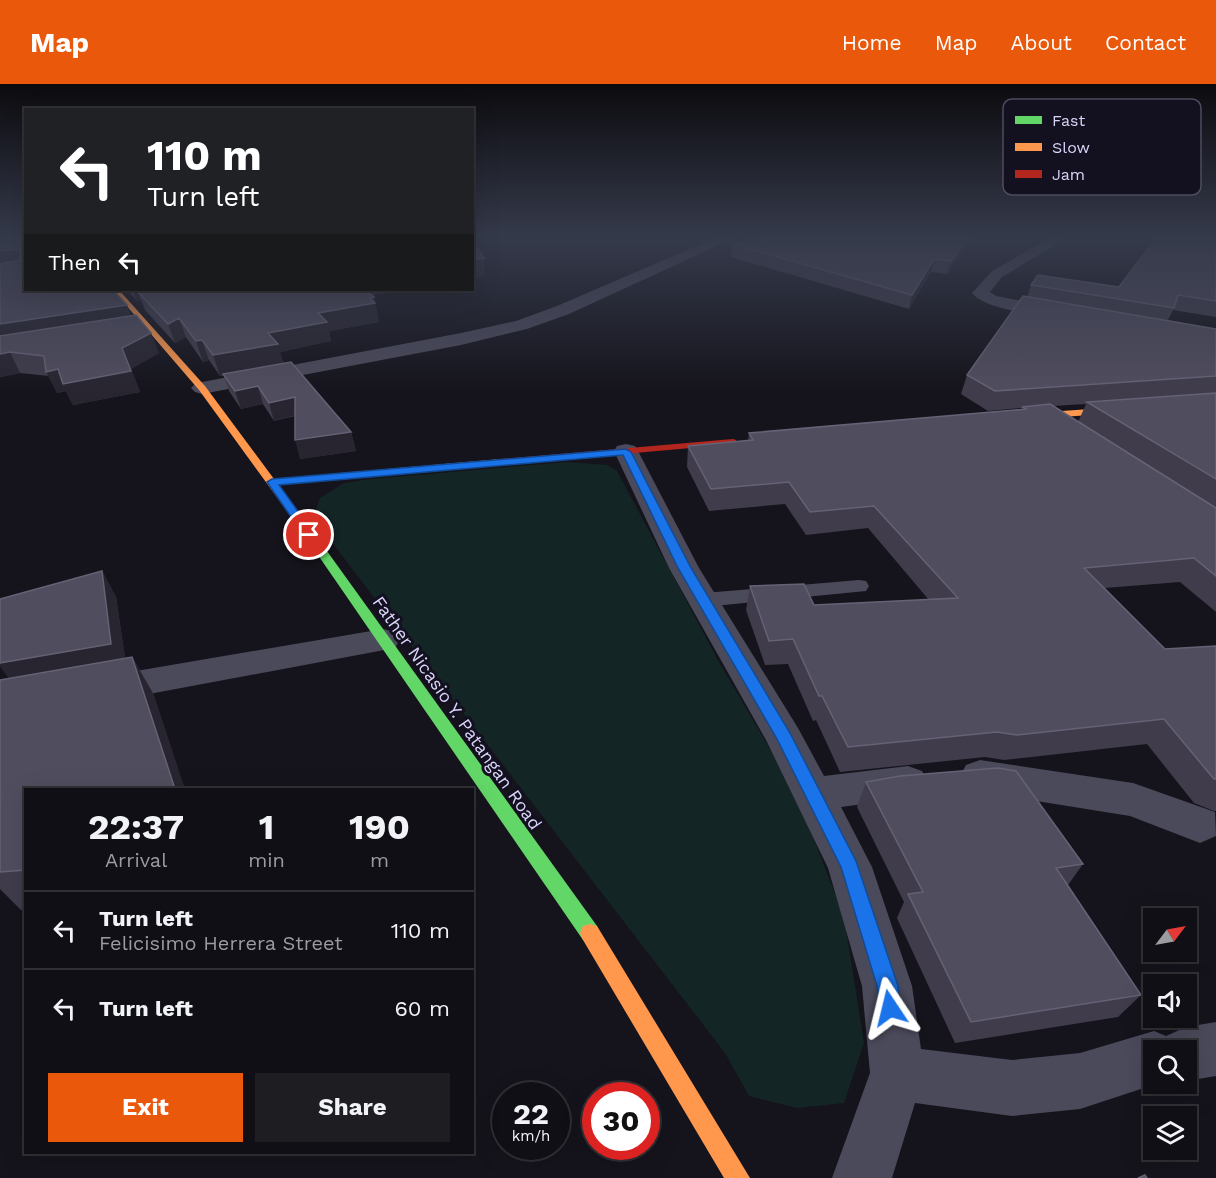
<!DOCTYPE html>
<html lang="en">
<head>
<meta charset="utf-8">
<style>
  body { margin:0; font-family:"Work Sans",sans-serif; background:#1e1d22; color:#f1f3f6; height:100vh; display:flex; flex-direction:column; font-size:22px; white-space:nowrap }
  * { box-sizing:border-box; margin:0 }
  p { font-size:20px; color:#9c9ca0 }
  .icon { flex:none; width:33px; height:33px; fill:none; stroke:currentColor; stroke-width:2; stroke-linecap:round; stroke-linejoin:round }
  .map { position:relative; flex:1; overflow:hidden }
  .drawer { position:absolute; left:24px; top:704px; width:450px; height:366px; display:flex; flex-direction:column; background:#100f15; border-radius:0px; box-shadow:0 6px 24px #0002,0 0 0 2px #302f34 }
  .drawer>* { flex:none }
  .top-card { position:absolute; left:24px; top:24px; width:450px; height:183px; border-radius:0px; box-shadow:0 6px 24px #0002,0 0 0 2px #302f34; background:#202124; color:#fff; overflow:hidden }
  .needle { width:39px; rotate:58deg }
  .tools { position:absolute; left:1143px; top:824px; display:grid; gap:12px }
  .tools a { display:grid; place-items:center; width:54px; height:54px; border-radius:0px; background:#100f15; box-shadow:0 6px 24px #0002,0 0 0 2px #302f34; font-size:30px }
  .speed { position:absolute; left:492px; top:998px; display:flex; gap:12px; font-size:30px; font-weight:700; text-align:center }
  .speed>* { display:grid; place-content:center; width:78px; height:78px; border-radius:50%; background:#100f15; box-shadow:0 6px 24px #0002,0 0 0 2px #302f34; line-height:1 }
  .speed small { font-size:15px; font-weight:400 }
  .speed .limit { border:9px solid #d22; background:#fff; color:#111 }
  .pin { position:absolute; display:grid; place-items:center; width:51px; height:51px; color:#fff; margin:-26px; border:3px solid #fff; border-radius:50%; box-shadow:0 2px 6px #0007 }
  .me { position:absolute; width:66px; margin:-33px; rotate:350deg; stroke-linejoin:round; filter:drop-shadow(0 0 4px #0008) }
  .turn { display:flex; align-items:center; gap:21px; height:126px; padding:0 24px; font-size:27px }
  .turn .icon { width:78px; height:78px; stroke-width:2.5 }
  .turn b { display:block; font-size:42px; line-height:51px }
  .then { display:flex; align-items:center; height:57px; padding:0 24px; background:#0003; gap:12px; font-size:22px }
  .eta { display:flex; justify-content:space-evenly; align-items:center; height:102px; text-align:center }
  .eta b { font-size:36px; font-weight:700; line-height:42px }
  .cta { display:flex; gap:12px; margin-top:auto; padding:12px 24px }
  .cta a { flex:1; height:69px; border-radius:0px; background:#ea580c; color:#fff; font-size:24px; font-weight:700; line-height:69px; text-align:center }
  .cta a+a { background:#1e1d22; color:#f1f3f6 }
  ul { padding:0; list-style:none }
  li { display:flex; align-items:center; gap:18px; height:78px; padding:0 24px; border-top:2px solid #302f34 }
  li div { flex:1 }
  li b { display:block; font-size:22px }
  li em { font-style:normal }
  header { display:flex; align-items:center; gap:36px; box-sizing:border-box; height:84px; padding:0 30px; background:#ea580c; color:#fff }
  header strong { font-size:28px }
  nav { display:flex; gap:33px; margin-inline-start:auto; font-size:21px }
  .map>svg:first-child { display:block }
  .green { fill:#142526 }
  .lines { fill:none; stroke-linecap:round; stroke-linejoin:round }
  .lane { fill:#4b4a5b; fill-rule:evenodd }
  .street { fill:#4b4a5b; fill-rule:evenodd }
  .fast { fill:#63d668; fill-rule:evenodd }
  .slow { fill:#ff974d; fill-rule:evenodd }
  .jam { fill:#b3261e; fill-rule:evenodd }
  .wall { fill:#403c4b; fill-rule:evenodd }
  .shaded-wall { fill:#282530 }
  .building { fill:#504d5e; stroke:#666276; stroke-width:1.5 }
  .route { fill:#1a73e8; stroke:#114b97; stroke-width:1.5 }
  .labels { text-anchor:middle; stroke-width:6; stroke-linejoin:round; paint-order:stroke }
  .street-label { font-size:18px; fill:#dad4f9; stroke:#13101f }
  .key { fill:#13101f; stroke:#4f4b60; stroke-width:1.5 }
  .key-label { font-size:16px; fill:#dad4f9 }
</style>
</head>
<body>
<header>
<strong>Map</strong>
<nav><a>Home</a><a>Map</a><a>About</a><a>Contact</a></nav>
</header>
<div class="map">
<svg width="1216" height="1094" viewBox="0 0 1216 1094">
  <rect width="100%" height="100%" fill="#15141c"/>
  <path class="green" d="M567,378L607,381L617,387L720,580L797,711L844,833L864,959L844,1019L797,1024L749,1012L725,969L313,434L320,414L344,399L370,395Z"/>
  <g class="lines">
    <path class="lane" d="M859,496L866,497L869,502L866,507L704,523L696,521L693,516L696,511L704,509Z"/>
    <path class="street" d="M715,154H734L569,230L527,245L461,261L202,310L195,308L191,304L195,300L202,298L461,249L516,237L557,222Z
      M1050,154H1067L1002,193L990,208L996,212L1065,225L1068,229L1065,233L1059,234C1037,230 985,226 972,209L992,187Z
      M626,360L635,362L638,367L699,484L798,644L824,692L908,682L922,687L928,698L922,709L908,714L841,723L872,783L912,902L921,965L1012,976L1080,969L1154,947L1166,952L1186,943L1216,938V992L1186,997V966H1154V999H1159L1080,1025L1012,1032L915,1019L892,1094H832L870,989L862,902L828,784L766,656L669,484L614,367L617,362Z
      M383,545L395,548L400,556L395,564L101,619L88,615L83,606L88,597L101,593Z
      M980,676L1133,699L1215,728L1216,752L1200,759L1130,732L980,708L966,703L960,692L966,681Z"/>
    <path class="fast" d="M315,454L319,456L597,842L600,849L597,856L590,858L583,856L309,458Z"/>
    <path class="slow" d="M113,206H119L205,302L274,395L501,375L506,378L501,381L278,401L321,458L319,460H311L199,306Z
      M1216,316V322L1020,336L1015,333L1020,330Z
      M590,840L597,842L750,1094H724L583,856L580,849L583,842Z"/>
    <path class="jam" d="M733,355L736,356V360L501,381L496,378L501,375Z"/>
  </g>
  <path class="wall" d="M0,154L131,232L159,269L131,285L140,308L73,321L66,307L57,309L49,292L20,289L0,293Z
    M739,154H973L947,190L931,188L909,225L731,173L732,160L752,158Z
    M1216,154V233L1173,226L1168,236L1216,245V528L1180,498L1105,504L1165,565L1216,562V727H1214L1194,719L1147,660L1004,676L985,673L840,688L816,636L813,637L788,580L765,581L746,526L750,502L814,521L929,516L868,444L806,451L785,420L709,427L687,383L688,362L748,357L749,349L1021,326V324L988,327L961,310L967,291L1027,213L1031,201L1119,203ZM1086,320L1078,338L1053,322Z
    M127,206H405L372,211L374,213L379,238L329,247L331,257L280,268L283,279L351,348L356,367L300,375L295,332L274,337L263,320L241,325L229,307L224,292H220L209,276L203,278L186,253L175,259L145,226L141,216L137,217Z
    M102,487L116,513L125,574L132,573L154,611L26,705V826H21L0,805V596L9,594L0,582V515Z
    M866,698L1083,780L1068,801L1141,911L1118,933L955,959L897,834L904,818L857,723Z"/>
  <path class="shaded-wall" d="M968,154H973L947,190L951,177Z
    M20,165L26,177L0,185V167Z
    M484,174L485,192L472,194V176Z
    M934,175L931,188L909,225L912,211Z
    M132,206H211L138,208L141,216L137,217Z
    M355,206H405L357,214Z
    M374,213L379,238L329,247L331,257L280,268L284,280L220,292L213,271L318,229Z
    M127,221L134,240L0,262V240Z
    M179,234L186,253L175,259L168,240Z
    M151,249L159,269L131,285L140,308L73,321L66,307L57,309L46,288L58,285L122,264Z
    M202,256L209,276L203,278L196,257Z
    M10,268L20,289L0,293V270Z
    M258,302L263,320L241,325L235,307Z
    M295,313L300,330L274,337L269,319Z
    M351,348L356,367L300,375L295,356Z
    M102,487L116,513L127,587L17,606L0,582V579Z
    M132,573L154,611L185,705H175Z"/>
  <path class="building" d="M0,154H26V206H113L127,221L0,240V180L20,176V165L0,167Z
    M780,154H968L951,177L934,175L912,211L732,160Z
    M1156,154H1216V217L1178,211L1174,224L1031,201L1038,191L1119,203Z
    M472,155L484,174L472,176Z
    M152,206H365L374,213L370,214L375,219L318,229L327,238L268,249L278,260L213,271L202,256L196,257L179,234L168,240L138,208Z
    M1023,212L1216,245V292L995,307L967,291Z
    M136,231L151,249L122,264L131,287L63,300L58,285L46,288L44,272L10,268L0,270V252Z
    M291,278L351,348L295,356V313L269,319L258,302L235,307L223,290Z
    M1216,309V395L1087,318Z
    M1050,320L1216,424V492L1194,474L1084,484L1165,565L1216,562V695H1214L1164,635L1017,651L997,648L848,663L822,612H819L793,555L769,557L750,502L804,500L814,521L958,514L874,422L810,428L789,398L711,405L688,362L753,356L749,349L1027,325L1022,323Z
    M102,487L111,560L0,579V515Z
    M132,573L175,705H26V786L0,788V596Z
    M998,684L1016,687L1083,780L1056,784L1141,911L971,938L908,810L923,808L866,698L900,692Z
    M1145,1091L1147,1094H1138Z"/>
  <linearGradient id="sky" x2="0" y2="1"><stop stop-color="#0c0b0f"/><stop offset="0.5" stop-color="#353a4b"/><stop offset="1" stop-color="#353a4b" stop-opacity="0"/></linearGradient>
  <rect width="1216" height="307" fill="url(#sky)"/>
  <path class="route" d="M626,365L631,368L691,484L790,649L856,777L898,902L900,924L897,931L890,934L882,931L877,902L841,783L777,655L678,484L623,371L279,401L315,451L309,454L305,453L267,398L272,395Z"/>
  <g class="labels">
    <g class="street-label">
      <text transform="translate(457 629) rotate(55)" y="6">Father Nicasio Y. Patangan Road</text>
    </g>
  </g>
  <rect x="1003" y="15" width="198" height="96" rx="9" class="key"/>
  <rect x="1015" y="32" width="27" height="8" fill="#63d668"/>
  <rect x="1015" y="59" width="27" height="8" fill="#ff974d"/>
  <rect x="1015" y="86" width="27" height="8" fill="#b3261e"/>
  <g class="key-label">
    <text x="1052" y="42">Fast</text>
    <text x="1052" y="69">Slow</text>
    <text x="1052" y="96">Jam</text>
  </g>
</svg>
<div class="tools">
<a><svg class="needle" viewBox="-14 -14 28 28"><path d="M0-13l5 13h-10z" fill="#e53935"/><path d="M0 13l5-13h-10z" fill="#9c9ca0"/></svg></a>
<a><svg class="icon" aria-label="sound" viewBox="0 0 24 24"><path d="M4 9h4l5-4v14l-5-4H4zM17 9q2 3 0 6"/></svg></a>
<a><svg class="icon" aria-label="search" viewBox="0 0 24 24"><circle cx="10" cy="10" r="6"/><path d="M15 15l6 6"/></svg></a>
<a><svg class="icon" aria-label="layers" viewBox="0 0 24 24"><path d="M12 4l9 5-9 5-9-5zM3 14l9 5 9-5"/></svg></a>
</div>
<div class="speed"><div>22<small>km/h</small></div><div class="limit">30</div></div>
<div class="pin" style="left:309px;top:451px;background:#d93025"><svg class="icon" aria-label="arrive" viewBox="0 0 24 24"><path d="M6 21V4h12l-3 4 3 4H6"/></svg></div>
<svg class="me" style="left:890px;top:924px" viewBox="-20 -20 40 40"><path d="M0-17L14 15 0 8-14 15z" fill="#1a73e8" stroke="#fff" stroke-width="4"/></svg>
<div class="top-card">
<div class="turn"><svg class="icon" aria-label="left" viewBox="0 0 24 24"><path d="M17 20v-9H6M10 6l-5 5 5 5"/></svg><div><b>110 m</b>Turn left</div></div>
<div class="then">Then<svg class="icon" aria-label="left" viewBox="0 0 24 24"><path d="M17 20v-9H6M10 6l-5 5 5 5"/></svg></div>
</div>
<section class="drawer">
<div class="eta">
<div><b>22:37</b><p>Arrival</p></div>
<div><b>1</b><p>min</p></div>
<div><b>190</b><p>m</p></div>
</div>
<ul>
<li><svg class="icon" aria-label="left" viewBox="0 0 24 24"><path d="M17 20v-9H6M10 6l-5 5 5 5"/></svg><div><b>Turn left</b><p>Felicisimo Herrera Street</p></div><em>110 m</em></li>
<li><svg class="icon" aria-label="left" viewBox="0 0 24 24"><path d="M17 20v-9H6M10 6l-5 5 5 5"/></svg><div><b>Turn left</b></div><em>60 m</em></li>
</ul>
<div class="cta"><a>Exit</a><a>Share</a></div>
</section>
</div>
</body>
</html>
